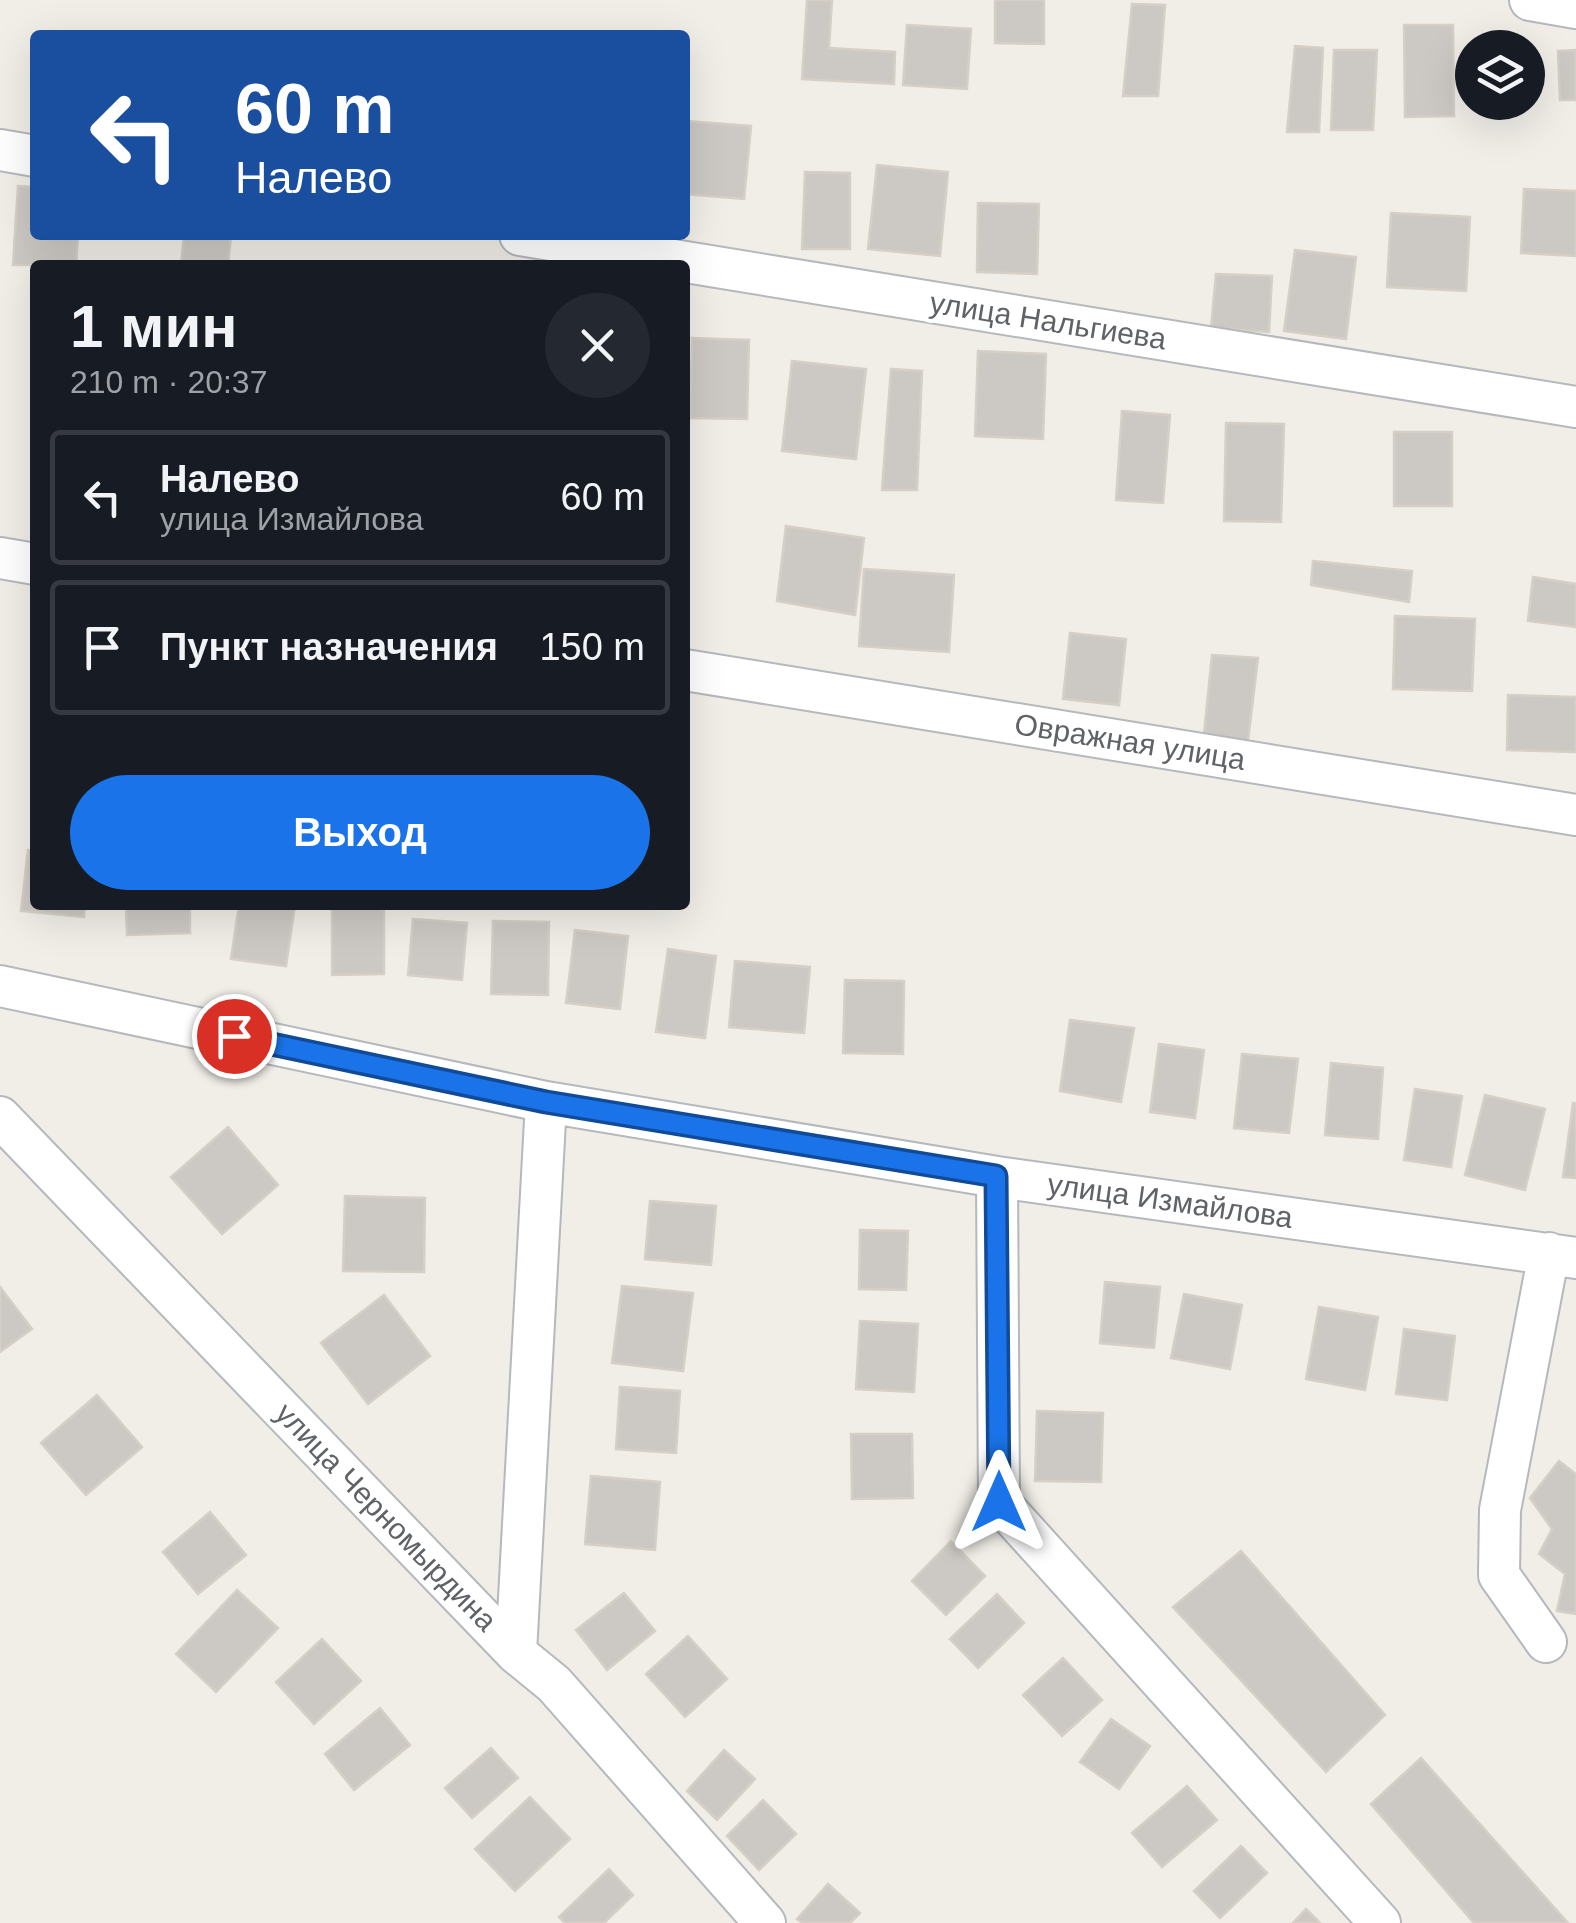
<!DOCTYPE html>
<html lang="ru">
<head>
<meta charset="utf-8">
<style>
  body { margin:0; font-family:Helvetica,sans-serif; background:#242831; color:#f1f3f6; height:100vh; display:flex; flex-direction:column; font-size:38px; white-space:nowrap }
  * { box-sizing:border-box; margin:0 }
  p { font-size:32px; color:#9ea1a6 }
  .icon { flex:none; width:55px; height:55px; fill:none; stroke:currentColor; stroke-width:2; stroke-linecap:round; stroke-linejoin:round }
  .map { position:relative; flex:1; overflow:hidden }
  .panel { position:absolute; left:30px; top:260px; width:660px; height:650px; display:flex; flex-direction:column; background:#171b24; border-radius:10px; box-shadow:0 10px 40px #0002 }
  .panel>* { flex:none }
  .banner { position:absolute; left:30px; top:30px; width:660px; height:210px; border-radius:10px; box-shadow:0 10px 40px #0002; background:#1a4fa0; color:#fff; overflow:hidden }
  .controls { position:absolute; left:1455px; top:30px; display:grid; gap:20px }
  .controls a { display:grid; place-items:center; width:90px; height:90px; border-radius:50%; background:#171b24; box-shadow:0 10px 40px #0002; font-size:50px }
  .pin { position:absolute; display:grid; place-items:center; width:85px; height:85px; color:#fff; margin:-42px; border:5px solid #fff; border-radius:50%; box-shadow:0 2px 10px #0007 }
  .me { position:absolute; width:110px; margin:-55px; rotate:0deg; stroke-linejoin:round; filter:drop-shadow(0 0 8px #0008) }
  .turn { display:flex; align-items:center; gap:35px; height:210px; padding:0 40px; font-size:45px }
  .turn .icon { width:130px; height:130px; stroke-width:2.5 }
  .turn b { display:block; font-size:70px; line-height:85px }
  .round { display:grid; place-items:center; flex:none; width:105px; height:105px; border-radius:52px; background:#242831 }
  .summary { display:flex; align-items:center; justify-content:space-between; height:170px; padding:0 40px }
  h1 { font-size:60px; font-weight:600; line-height:75px }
  .button { display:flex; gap:20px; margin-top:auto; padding:20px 40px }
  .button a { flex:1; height:115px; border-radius:60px; background:#1a73e8; color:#fff; font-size:40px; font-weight:600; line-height:115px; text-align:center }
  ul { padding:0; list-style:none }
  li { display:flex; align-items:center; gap:30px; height:135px; margin:0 20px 15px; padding:0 20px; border:5px solid #363941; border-radius:10px }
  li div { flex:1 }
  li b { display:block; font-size:38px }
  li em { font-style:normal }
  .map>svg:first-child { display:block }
  .building { fill:#ccc9c4; stroke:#d5cfc6; stroke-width:2.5 }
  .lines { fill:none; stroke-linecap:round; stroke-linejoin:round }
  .minor-casing { stroke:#b5b8bc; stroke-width:44 }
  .minor { stroke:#fff; stroke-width:40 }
  .route-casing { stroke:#114b97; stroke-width:25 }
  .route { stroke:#1a73e8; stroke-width:18 }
  .labels { text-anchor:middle; stroke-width:8; stroke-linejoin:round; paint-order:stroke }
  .street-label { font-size:30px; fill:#5f6367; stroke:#fff }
</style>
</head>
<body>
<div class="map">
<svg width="1576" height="1923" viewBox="0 0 1576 1923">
  <rect width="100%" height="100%" fill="#f1eee8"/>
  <path class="building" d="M807,0H832L829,48L895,52L894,84L802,79Z
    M995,0H1044V44L995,43Z
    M1132,4L1165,5L1158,96H1123Z
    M907,25L971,29L967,89L903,85Z
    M1404,25H1453L1454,116L1405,117Z
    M1295,46L1323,48L1319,132H1287Z
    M1334,50H1377L1373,130H1331Z
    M1576,50V100H1560L1558,51Z
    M685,121L751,126L744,199L685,194Z
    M877,165L948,172L940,256L868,249Z
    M805,172L850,173V249H802Z
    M18,186L35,187V235H78L76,265H13Z
    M1524,189L1576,191V256L1521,253Z
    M978,203L1039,204L1037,274L977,272Z
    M1391,213L1470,217L1466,291L1387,287Z
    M184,235H231L228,265H181Z
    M1295,250L1356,257L1346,339L1284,331Z
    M1216,274L1272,276L1269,332L1211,328Z
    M692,338L749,340L747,419L690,418Z
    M978,351L1046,354L1043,439L975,436Z
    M792,361L866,369L856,459L782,451Z
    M891,369L922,371L917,490H882Z
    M1122,411L1170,415L1163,503L1116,500Z
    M1226,423L1284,424L1281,522L1224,521Z
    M1394,432H1452V506H1394Z
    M786,526L864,538L855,615L777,601Z
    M1313,561L1412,571L1409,602L1311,585Z
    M864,569L954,575L949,652L859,646Z
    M1533,577L1576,584V627L1528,621Z
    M1395,616L1475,619L1472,691L1393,689Z
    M1070,633L1126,639L1119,705L1063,699Z
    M1212,655L1258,658L1247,749L1203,744Z
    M1508,695L1576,697V752L1507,750Z
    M28,850L35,851V905H85L84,917L21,911Z
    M126,905H190V933L127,935Z
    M239,905H295L286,966L231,959Z
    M332,905H384V974L332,975Z
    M413,919L467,923L462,980L408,975Z
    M493,921L549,922L548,995L491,994Z
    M575,930L628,936L620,1009L566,1003Z
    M668,949L716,956L705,1038L656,1032Z
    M735,961L810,967L804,1033L729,1027Z
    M845,980L904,981L903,1054L843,1053Z
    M1070,1020L1134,1028L1121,1102L1060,1091Z
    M1159,1044L1204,1050L1195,1118L1150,1112Z
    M1242,1054L1298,1059L1289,1133L1234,1128Z
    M1331,1063L1383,1068L1378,1139L1325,1135Z
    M1415,1089L1462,1096L1451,1167L1404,1160Z
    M1485,1095L1545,1109L1525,1190L1465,1175Z
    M1573,1103H1576V1178L1563,1177Z
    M228,1127L278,1185L222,1234L171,1177Z
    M345,1196L425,1198L424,1272L343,1271Z
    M650,1201L716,1206L711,1265L645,1259Z
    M860,1230L908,1231L906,1290L859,1289Z
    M1105,1282L1160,1287L1154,1348L1100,1343Z
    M622,1286L693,1293L683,1371L612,1363Z
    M0,1287L32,1329L0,1352Z
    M1184,1294L1242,1305L1230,1369L1171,1358Z
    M384,1295L430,1356L368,1404L321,1343Z
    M1319,1307L1378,1317L1365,1390L1306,1379Z
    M860,1321L918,1324L914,1392L856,1389Z
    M1404,1329L1455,1336L1447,1400L1396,1394Z
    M620,1387L680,1391L676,1453L616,1449Z
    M97,1395L142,1447L86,1495L41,1443Z
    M1037,1411L1103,1413L1101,1482L1035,1481Z
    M851,1434H912L913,1498L852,1499Z
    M1559,1461L1576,1474V1614L1557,1611L1565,1574L1539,1554L1552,1529L1530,1498Z
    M591,1476L660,1482L655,1550L585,1544Z
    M210,1512L246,1555L198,1594L163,1552Z
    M951,1541L985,1576L946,1615L912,1581Z
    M1241,1551L1385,1715L1326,1772L1173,1607Z
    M237,1590L278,1628L216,1692L176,1654Z
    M624,1593L655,1631L607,1670L576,1630Z
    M997,1594L1024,1623L978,1668L950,1639Z
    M688,1636L727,1679L685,1717L646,1674Z
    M322,1639L361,1681L314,1724L276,1682Z
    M1063,1658L1102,1700L1062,1736L1023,1695Z
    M380,1708L410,1745L354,1790L325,1754Z
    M1111,1719L1150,1746L1119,1789L1080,1762Z
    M491,1748L518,1778L472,1818L445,1788Z
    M724,1750L755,1779L717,1820L687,1791Z
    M1421,1758L1568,1923H1474L1371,1804Z
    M1187,1786L1217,1820L1162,1867L1132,1833Z
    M530,1797L570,1839L515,1891L475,1849Z
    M763,1800L796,1834L759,1870L727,1836Z
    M1241,1846L1267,1873L1220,1918L1194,1891Z
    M609,1869L633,1895L604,1923H565L559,1917Z
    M828,1884L860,1913L850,1923H802L797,1919Z
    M1306,1909L1320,1923H1293Z"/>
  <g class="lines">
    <defs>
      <path id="minor" d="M1530,0L1576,8
        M0,150L35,156
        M520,235L1576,407
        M0,558L35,564
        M685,670L1576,815
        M0,986L546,1102L997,1177L1576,1258
        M0,1117L516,1653L554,1684L765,1923
        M997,1177L999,1502L1380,1923
        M1546,1642L1499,1575L1500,1510L1549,1253
        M516,1653L546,1102"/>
    </defs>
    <use href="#minor" class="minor-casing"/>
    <use href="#minor" class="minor"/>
  </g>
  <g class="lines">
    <defs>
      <path id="route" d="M234,1036L546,1102L996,1176L999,1502"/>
    </defs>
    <use href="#route" class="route-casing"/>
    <use href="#route" class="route"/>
  </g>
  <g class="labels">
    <g class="street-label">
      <text transform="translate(1048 321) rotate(9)" y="10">улица Нальгиева</text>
      <text transform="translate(1130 742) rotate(9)" y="10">Овражная улица</text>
      <text transform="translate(1170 1201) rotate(8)" y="10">улица Измайлова</text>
      <text transform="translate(386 1517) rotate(46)" y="10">улица Черномырдина</text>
    </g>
  </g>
</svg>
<div class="controls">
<a><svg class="icon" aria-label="layers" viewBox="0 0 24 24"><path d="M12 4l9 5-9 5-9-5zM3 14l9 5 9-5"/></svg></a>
</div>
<div class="pin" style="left:234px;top:1036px;background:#d93025"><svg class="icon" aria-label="arrive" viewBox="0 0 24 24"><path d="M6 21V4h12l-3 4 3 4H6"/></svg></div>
<svg class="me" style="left:999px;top:1502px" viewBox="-20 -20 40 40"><path d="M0-17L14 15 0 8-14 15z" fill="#1a73e8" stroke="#fff" stroke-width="4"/></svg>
<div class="banner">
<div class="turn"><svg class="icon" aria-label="left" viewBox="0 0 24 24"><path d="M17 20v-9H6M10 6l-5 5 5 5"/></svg><div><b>60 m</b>Налево</div></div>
</div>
<section class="panel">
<div class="summary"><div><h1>1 мин</h1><p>210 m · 20:37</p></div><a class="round"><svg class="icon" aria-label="close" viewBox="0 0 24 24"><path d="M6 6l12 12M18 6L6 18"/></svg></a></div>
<ul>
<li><svg class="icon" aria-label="left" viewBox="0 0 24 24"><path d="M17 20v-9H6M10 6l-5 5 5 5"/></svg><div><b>Налево</b><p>улица Измайлова</p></div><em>60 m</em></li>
<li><svg class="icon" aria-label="arrive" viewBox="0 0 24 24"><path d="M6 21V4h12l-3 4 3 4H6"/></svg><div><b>Пункт назначения</b></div><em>150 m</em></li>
</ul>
<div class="button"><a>Выход</a></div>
</section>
</div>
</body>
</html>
